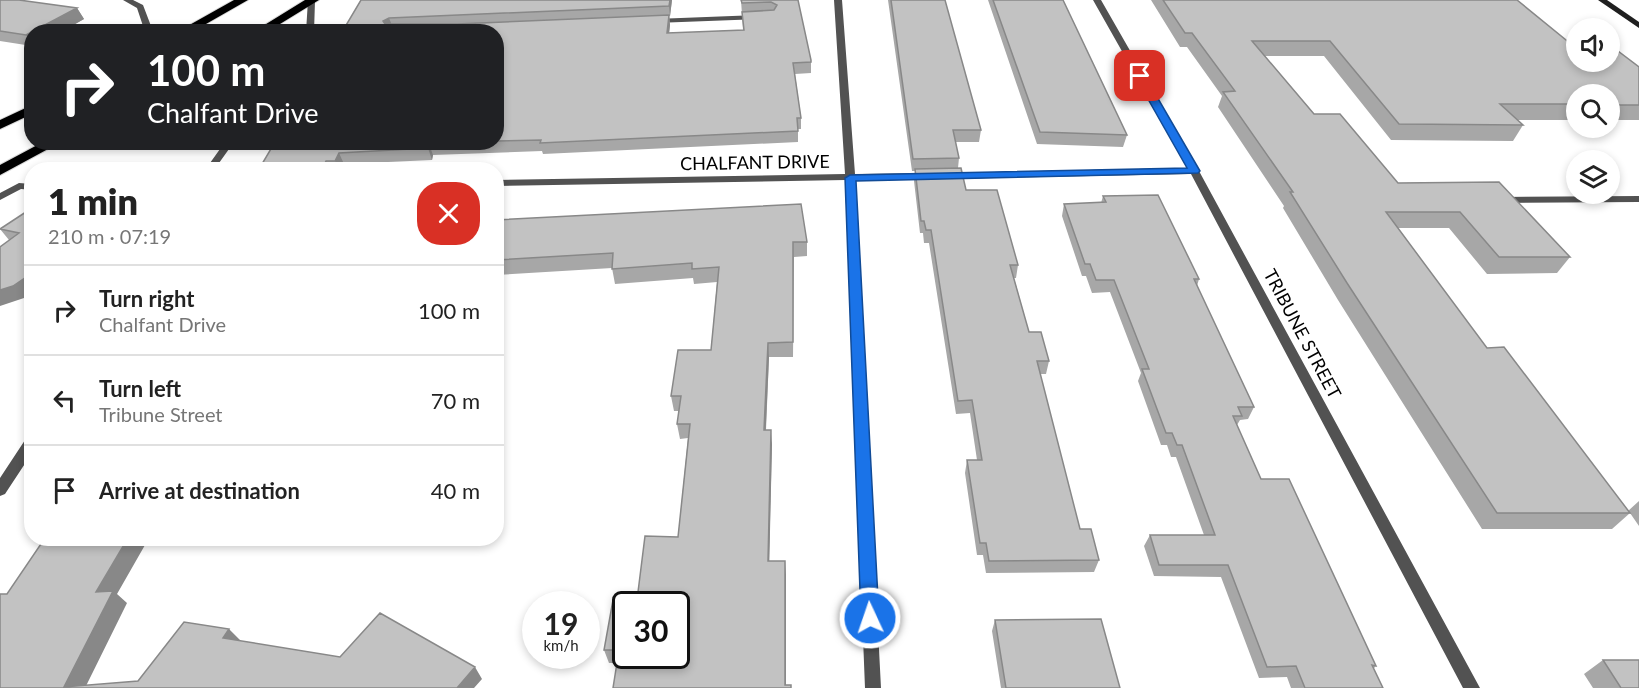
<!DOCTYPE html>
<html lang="en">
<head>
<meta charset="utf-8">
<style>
  body { margin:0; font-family:Lato,sans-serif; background:#f2f2f2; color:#222; height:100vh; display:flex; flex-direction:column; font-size:22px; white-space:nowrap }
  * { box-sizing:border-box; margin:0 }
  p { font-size:20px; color:#767676 }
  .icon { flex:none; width:33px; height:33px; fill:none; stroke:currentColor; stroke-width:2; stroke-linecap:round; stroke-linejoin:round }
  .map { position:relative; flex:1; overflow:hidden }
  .drawer { position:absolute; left:24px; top:162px; width:480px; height:384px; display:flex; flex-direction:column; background:#fff; border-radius:24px; box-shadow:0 3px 9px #0003 }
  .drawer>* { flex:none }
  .top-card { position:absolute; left:24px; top:24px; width:480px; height:126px; border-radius:24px; box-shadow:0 3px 9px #0003; background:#202124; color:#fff; overflow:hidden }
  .tools { position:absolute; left:1566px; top:18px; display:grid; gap:12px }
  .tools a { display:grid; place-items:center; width:54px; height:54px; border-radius:50%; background:#fff; box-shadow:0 3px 9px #0003; font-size:30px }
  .speed { position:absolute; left:522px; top:591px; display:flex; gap:12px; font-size:30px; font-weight:700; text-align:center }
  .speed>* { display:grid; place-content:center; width:78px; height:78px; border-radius:50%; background:#fff; box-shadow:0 3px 9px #0003; line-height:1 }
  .speed small { font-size:15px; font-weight:400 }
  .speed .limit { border:3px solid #111; border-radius:9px; background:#fff; color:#111 }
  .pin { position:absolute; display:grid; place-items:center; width:51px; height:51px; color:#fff; margin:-26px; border-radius:12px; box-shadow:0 3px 9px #0006 }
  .me { position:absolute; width:66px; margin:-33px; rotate:357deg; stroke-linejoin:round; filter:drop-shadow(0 0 4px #0008) }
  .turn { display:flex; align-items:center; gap:21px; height:126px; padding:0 24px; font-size:27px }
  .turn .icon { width:78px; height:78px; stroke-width:2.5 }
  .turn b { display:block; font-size:42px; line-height:51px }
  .round { display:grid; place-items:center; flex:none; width:63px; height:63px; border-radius:24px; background:#f2f2f2 }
  .headline { display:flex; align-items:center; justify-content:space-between; height:102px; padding:0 24px }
  h1 { font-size:36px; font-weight:800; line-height:45px }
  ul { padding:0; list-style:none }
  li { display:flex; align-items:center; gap:18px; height:90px; padding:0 24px; border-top:2px solid #e0e0e0 }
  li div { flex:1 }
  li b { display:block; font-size:22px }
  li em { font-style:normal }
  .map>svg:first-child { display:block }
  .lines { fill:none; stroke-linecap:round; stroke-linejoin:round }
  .highway-casing { stroke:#dbdbdb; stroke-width:2 }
  .lane { fill:#525252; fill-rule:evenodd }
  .street { fill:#525252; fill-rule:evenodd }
  .secondary { fill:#1f1f1f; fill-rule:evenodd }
  .highway { fill:#000; fill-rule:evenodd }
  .wall { fill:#a7a7a7 }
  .shaded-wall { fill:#888 }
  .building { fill:#c2c2c2; stroke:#888; stroke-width:1.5; fill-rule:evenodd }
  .route { fill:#1a73e8; stroke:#114b97; stroke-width:1.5 }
  .labels { text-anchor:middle; stroke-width:4.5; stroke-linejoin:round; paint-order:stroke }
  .street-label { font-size:18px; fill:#000; stroke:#fff }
</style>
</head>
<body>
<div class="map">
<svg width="1639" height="688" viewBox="0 0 1639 688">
  <rect width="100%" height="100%" fill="#fff"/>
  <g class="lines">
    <defs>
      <path id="highway" d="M234,0H248L192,32H177Z
        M305,0H319L267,32H253Z
        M32,105V114L0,129V120Z
        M43,142H61L0,175V165Z"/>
    </defs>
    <use href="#highway" class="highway-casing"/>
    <path class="lane" d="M1639,196V202L1501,203L1496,200L1501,197Z"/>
    <path class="street" d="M123,0H133L143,5L151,26L148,32H140L143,26L137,8Z
      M308,0L315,1L314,32H306Z
      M834,0H842L855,174L929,173L934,176L929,179L855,180L881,688H865L845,180L496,186V180L845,174Z
      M1093,0H1101L1199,171L1480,688H1463L1191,174L946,179L941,176L946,173L1188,168Z
      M758,15L762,17L761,19L655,23L651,21L655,19Z
      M225,142H234L214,170H205Z
      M19,183L32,184V190L21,189L0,200V193Z
      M32,436V453L5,494L0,496V478L27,437Z"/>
    <path class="secondary" d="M1598,0H1607L1639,22V28Z"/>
    <use href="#highway" class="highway"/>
  </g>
  <path class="wall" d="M0,0L77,8L84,19L61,32H32V46L0,41Z
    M361,0H672L670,16H669L670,25L669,33L743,30L741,0H798L811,60V73L795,74L801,118V129H798V142L543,154L542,151L433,155L432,160L344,164L342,170H264L262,164L275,142H496V32H342Z
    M888,0H945L981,130L979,142H955L959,158L958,168L966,190L1018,265L1016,278H1014L1029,332L1049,361L1046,374H1040L1080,529L1099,560L1094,572L986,573L983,555H977L965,473L967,460H977L970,413L956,414L929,243H924L923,233H920L914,181L915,171H912Z
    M988,0H1063L1127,135L1123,147L1037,144Z
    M1151,0H1517L1571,44L1639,67V120H1610V94H1576V120H1517L1523,125L1513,141L1391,140L1324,56H1265L1314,114L1398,183L1570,257L1557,273L1487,274L1449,228H1398L1487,348L1628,511L1639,501V526L1630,513L1612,529H1482L1338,300L1283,208L1284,206L1218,107L1222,96L1187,47H1180Z
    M1103,196L1199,279L1197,286L1254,407L1248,419L1240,420L1237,425L1261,479L1376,666L1373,669L1382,688H1291L1287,677L1259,678L1221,577L1154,576L1144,546L1150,535H1204L1176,457H1171L1167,445H1161L1138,381L1141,373L1110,292L1092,293L1086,276H1082L1062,216L1064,204L1101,203Z
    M32,208V293L24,298L9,240L0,229Z
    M496,220L807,242V256L794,257L793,357H769L766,430L772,444L769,561L786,575V685L791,688L617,663H609L604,650L637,600L678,537L688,438L680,439L677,424L679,411H674L671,396L711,350L717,282L694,284L693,278L615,284L612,268L496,275Z
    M995,620L1120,688H1001L992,631Z
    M1603,660L1639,688H1593L1584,674Z"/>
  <path class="shaded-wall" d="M670,0H672L670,16L669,6Z
    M77,8L84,19L61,32H32Z
    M669,15L670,25L668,43L667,33Z
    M389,18L393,28L387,32L383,21Z
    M32,32V44L26,35Z
    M429,144L433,155L432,160L428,148Z
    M339,153L344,164L342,170H339L335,161Z
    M326,161L330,170H322Z
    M32,273V293L24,298L0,306V290Z
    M768,343L769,357L765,445L764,430Z
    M771,430L772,444L769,575L768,561Z
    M128,538H149L117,594L127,603L85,688L64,687L96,592Z
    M785,561L786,575V688H785Z
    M229,629L241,641L223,638Z
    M475,667L482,679L474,688H457Z"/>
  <path class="building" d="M0,0H19L77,8L26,35L0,31Z
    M361,0H670L669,6L389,18L383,21L385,24H457L669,15L667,33L744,30L742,12L774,10L777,5L771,2L742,3L741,0H798L811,60V62L793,63L801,118H797L798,131L540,143L541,140L496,141V32H342Z
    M891,0H945L981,130H953L959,158L913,159Z
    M993,0H1063L1127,135L1040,132Z
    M1163,0H1517L1571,44H1576V62H1610V45L1639,67V105H1610V94H1576V104H1500L1523,125L1399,124L1330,41H1252L1314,114H1340L1398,183L1499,182L1570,257H1499L1460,212H1386L1487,348L1504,347L1630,513H1497L1347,283L1290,192H1293L1223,92L1235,91L1192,33H1185Z
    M275,142H469L429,144L428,148L339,153L335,161H326L322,170H289L294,163L262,164Z
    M961,168L966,190H997L1018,265H1010L1029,332H1041L1049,361H1037L1080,529H1091L1099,560L989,561L986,543H980L967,460H982L972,400L958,401L931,230H926L924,221H921L915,169Z
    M1158,195L1199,279H1194L1254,407H1238L1242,416H1233L1261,479H1289L1376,666L1372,665L1383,688H1305L1296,666L1267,667L1228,565H1159L1150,535H1215L1182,445H1177L1172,433H1166L1142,369H1149L1114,280H1096L1090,264H1085L1064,204L1106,202L1103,196Z
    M801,204L807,242H793V342L768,343L764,430H771L768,561H785V685H791V688H613L619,650H604L613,600H637L645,536L678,537L690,424H677L681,396H671L678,350H711L719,267L692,269V263L612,269L613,253L496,260V220ZM626,604H676V656H626Z
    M32,208V273L13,286L0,290V247L19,233L0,229Z
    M45,538H128L96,592L113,591L64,687L138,681L184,622L229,629L223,638L340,657L380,613L475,667L457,688H0V594H7Z
    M1101,619L1120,688H1006L995,620Z
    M1603,660H1639V688H1621Z"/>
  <path class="route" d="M1140,73L1145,76L1200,171L1198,173L856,181L879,618L876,624L870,627L864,624L861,618L845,178L850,175L1187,168L1135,76Z"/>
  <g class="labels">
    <g class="street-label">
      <text transform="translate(755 163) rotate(-1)" y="6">CHALFANT DRIVE</text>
      <text transform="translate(1302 334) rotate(62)" y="6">TRIBUNE STREET</text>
    </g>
  </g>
</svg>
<div class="tools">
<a><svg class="icon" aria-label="sound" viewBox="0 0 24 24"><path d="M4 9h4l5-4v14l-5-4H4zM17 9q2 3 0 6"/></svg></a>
<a><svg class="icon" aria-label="search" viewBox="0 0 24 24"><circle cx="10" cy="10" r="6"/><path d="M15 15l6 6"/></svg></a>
<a><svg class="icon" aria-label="layers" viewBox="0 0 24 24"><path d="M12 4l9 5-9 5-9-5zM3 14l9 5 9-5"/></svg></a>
</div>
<div class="speed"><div>19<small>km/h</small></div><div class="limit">30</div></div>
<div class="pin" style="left:1140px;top:76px;background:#d93025"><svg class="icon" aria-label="arrive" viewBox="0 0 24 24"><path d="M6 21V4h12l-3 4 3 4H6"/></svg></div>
<svg class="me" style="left:870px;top:618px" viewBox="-20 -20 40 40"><circle r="17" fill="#1a73e8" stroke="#fff" stroke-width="3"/><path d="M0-11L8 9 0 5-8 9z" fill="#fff"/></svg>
<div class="top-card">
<div class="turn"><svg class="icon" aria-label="right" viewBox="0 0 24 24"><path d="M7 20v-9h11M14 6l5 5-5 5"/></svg><div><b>100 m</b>Chalfant Drive</div></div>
</div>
<section class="drawer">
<div class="headline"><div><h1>1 min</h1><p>210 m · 07:19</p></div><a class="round" style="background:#d93025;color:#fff"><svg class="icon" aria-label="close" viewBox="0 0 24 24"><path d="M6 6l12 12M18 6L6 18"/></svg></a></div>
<ul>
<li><svg class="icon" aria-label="right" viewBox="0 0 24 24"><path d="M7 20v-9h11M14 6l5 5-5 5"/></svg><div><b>Turn right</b><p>Chalfant Drive</p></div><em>100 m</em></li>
<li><svg class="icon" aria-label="left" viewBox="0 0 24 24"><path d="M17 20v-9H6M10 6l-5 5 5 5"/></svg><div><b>Turn left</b><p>Tribune Street</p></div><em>70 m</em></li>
<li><svg class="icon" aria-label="arrive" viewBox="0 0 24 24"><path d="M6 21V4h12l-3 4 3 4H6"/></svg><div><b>Arrive at destination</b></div><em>40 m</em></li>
</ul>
</section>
</div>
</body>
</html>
